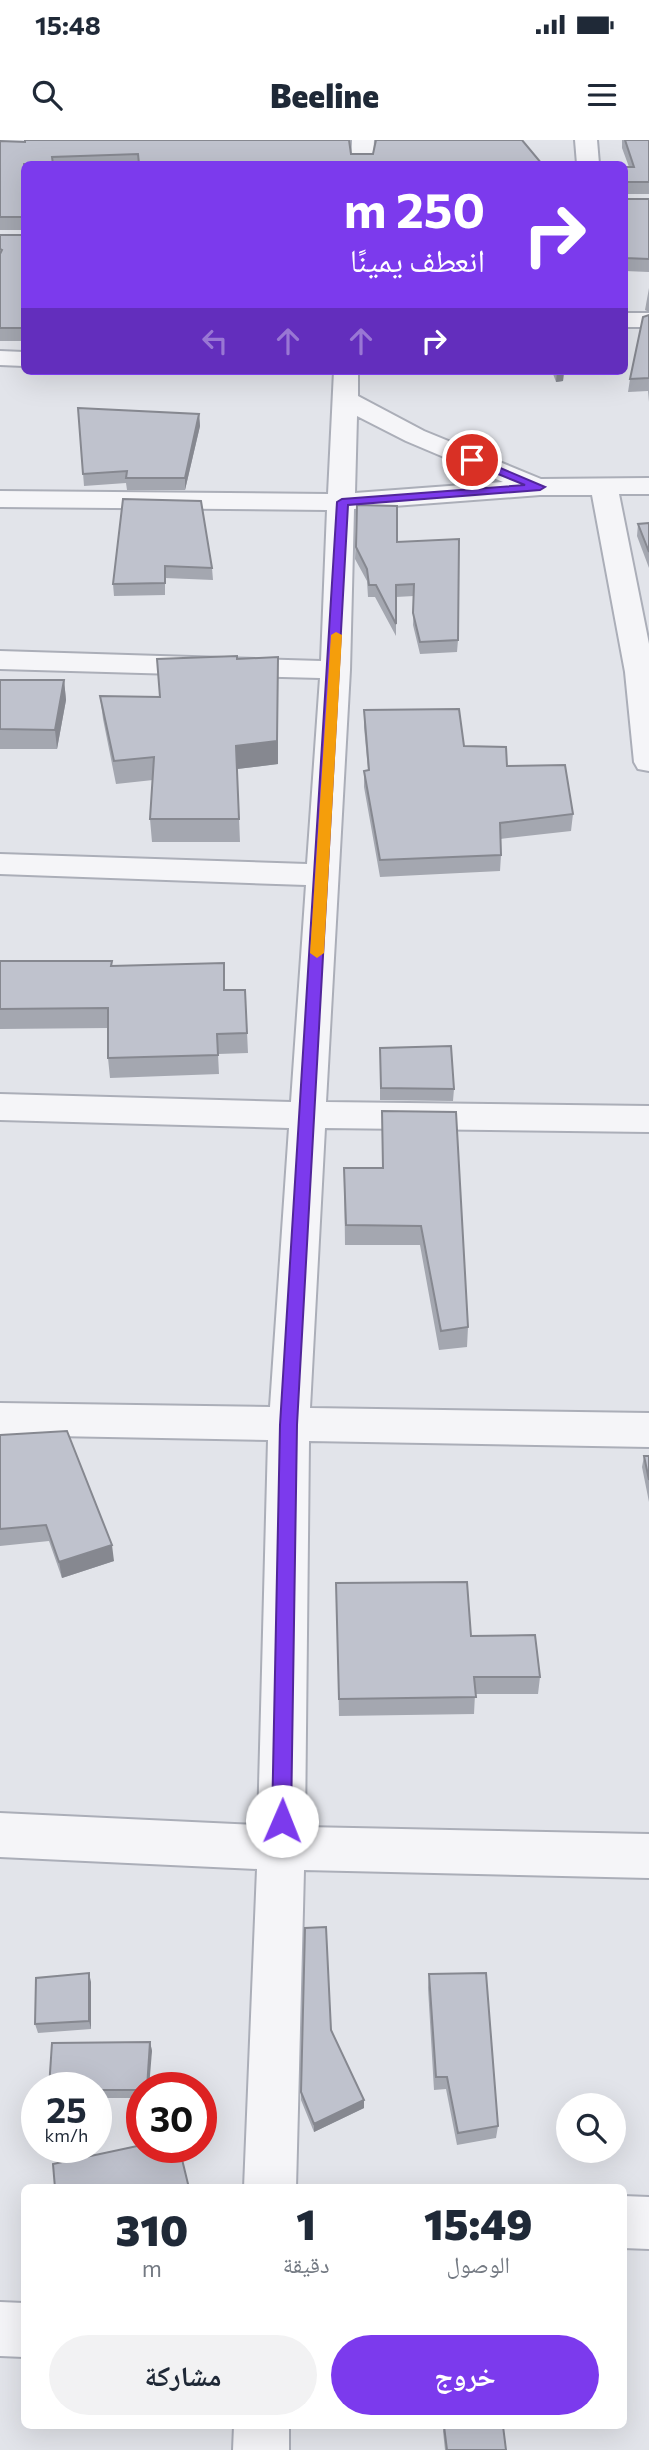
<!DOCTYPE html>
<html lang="ar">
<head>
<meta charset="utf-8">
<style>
  body { margin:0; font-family:Commissioner,"Noto Naskh Arabic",sans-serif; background:#f2f2f3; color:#1f2937; direction:rtl; height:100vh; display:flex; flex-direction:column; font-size:26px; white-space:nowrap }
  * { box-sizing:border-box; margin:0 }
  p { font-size:23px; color:#747a83 }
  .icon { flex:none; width:38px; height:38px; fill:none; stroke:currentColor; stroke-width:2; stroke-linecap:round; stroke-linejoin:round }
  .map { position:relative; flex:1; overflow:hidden; direction:ltr }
  .sheet { position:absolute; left:21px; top:2044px; width:606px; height:245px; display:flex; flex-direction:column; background:#fff; border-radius:10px; box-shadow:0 7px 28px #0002; direction:rtl }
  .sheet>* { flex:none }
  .guide { position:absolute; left:21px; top:21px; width:607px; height:214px; border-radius:10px; box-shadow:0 7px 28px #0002; direction:rtl; background:#7c3aed; color:#fff; overflow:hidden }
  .controls { position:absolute; left:556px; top:1953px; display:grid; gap:14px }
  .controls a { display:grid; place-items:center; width:70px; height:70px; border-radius:50%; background:#fff; box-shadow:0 7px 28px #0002; font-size:35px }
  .speed { position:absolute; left:21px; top:1932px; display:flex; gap:14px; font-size:35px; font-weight:700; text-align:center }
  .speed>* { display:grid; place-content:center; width:91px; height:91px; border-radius:50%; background:#fff; box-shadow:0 7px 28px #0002; line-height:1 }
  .speed small { font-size:18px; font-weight:400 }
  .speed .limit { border:10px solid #d22; background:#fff; color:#111 }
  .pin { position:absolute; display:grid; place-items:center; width:60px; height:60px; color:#fff; margin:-30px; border:4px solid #fff; border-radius:50%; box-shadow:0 2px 7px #0007 }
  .me { position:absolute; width:77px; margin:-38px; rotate:1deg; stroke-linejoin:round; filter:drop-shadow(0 0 5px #0008) }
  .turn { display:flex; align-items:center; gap:24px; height:147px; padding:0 28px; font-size:32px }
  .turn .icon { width:91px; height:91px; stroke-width:2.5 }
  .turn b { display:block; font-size:49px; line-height:60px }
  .lanes { display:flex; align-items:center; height:66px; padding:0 28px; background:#0003; justify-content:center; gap:35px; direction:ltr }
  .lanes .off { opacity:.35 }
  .eta { display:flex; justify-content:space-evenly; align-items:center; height:119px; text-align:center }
  .eta b { font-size:42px; font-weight:800; line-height:49px }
  .button { display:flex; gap:14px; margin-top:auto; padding:14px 28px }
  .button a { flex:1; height:80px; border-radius:42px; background:#7c3aed; color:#fff; font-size:28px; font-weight:800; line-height:80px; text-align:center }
  .button a+a { background:#f2f2f3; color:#1f2937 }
  .status { display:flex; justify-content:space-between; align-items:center; height:49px; padding:0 35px; background:#fff; direction:ltr }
  .status svg { height:19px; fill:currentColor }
  header { display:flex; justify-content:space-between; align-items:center; height:91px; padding:0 28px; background:#fff; font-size:32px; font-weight:800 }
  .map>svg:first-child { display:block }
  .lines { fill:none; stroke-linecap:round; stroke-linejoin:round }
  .minor-casing { stroke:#abaeb8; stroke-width:4 }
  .minor { fill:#f5f5f8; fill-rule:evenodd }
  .wall { fill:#a4a7b0 }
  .shaded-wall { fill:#868890 }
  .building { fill:#bfc2cd; stroke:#868890; stroke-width:2 }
  .route { fill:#7c3aed; stroke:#51269a; stroke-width:2 }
  .slow { fill:#f59e0b }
</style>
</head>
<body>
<div class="status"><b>15:48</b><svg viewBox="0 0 49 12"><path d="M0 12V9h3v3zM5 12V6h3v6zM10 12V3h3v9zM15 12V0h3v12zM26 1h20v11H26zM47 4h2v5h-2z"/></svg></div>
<header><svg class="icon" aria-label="menu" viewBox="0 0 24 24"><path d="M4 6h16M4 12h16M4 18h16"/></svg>Beeline<svg class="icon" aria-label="search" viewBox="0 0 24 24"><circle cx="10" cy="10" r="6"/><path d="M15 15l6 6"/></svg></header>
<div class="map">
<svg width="649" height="2310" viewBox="0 0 649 2310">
  <rect width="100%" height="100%" fill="#e2e4ea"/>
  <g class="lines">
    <defs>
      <path id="minor" d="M352,0H374L373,24H351Z
        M575,0H597L599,24H577Z
        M625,173H649V187H625Z
        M0,211L24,212V226L0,225Z
        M334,231H358V256L424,291L541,339L649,338V354H619L649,504V631L638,629L634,622L625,532L592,355H540L354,369L350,530L326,962L649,966V992L325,988L310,1268L649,1273V1307L309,1301L305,1687L649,1694V1738L304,1730L296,2048H244L257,1729L0,1717V1673L258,1685L268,1300L0,1295V1263L270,1267L289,988L0,980V954L291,962L306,745L0,734V714L307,724L320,538L0,529V511L321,521L327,370L0,367V351L328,354ZM357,276L406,301L503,342L355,353Z
        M623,2056L649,2057V2109L623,2108Z
        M0,2162L24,2163V2217L0,2216Z
        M234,2286H289V2310H233Z"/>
    </defs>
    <use href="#minor" class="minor-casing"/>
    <use href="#minor" class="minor"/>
  </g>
  <path class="wall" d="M622,0H649V54H625V27H629L622,8Z
    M0,1L351,14L542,24H24V201H0V95H24V90H0Z
    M625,59H649V132L625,131Z
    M649,148V172L645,170Z
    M649,175V262L648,251L628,252L630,239Z
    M552,231H564L563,241L556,242Z
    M78,268L199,274L200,286L185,350H127L126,343L84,346Z
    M123,359L212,428L213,440L165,438V455L114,456L113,444Z
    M357,365L397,402L458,500L457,512L420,514L413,485L414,456L396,457V496L375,457H368L367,441L355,419Z
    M649,383V428L637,396L638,384Z
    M278,517V624L237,629L240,702H152L150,679L153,640L116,644L103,579L100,556L160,557L237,519Z
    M0,540H64L66,560L57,609H0Z
    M364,570L464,606L507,626L573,674L571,691L500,699L501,715L500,731L380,737L364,647V631L368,630L364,587Z
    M0,821H112V826L225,850H245L248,913L218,914L219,934L110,938L108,918V888L0,889Z
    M380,908L454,949L453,961L380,960Z
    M382,971L468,1187L467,1207L439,1210L420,1105H345L344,1028H382Z
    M0,1295L114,1421L62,1438L49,1401L0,1406Z
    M644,1316H649V1362L642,1327Z
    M336,1443L471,1496L540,1537L538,1554H475L474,1574L339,1576Z
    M429,1834L498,1986L496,1998L457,2005L446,1949L434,1950L428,1848Z
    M91,1842V1889L38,1893L35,1884Z
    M331,1890L364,1960V1968L314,1992L301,1960V1952Z
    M150,1902L152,1911L142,1948V1958H96V1948Z
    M444,2286L506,2310H445L443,2291Z"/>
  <path class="shaded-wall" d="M557,231H564L563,241L556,242Z
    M199,274L200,286L185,350V338Z
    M278,517V624L237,629L236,606Z
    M64,540L66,560L57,609L55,590Z
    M112,1405L114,1421L62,1438L59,1422Z
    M89,1833L91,1842V1889L89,1881Z
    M150,1902L152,1911L149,1948H147Z
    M364,1960V1968L314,1992V1984Z"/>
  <path class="building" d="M25,0H349L351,14H373L376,0H522L542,24H139L138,14L52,17L53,24H24V188H0V114L2,110L0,109V95H24V77H0V1L25,2Z
    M625,0H649V42H625V27H634Z
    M625,59H649V119L625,118Z
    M649,175V238L630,239L643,177Z
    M78,268L199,274L185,338H126L127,331L83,334Z
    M123,359L201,361L212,428L165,426V443L113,444Z
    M357,365L397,366V402L459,399L458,500L420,502L413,473L414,444L396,445V484L376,445H369L367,429L356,407Z
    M649,383V412L638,384Z
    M237,516V519L278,517L277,601L236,606L239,679H150L154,617L114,621L100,556L160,557L157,519Z
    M0,540H64L55,590L0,589Z
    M459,569L464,606L506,607L507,626L565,625L573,674L500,683L501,715L380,720L364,631L369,630L364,570Z
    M0,821H112L111,826L224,823V850H245L247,893L217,894L218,915L108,918V868L0,869Z
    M451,906L454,949L381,948L380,908Z
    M382,971L456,972L468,1187L441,1191L421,1086L346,1085L344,1028H383Z
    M67,1291L112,1405L59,1422L46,1385L0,1389V1295Z
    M644,1316H649V1340Z
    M467,1442L471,1496L535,1495L540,1537H474L476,1557L339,1559L336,1443Z
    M326,1787L331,1890L364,1960L314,1984L301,1952L305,1788Z
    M89,1833V1881L35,1884L36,1838Z
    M486,1833L498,1986L458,1993L447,1937H436L429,1834Z
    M150,1902L147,1948H142V1950H96V1948H49L52,1903Z
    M142,2005V2007H179L189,2048H55L53,2024Z
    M444,2286H503L506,2310H447Z"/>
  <path class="route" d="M472,316L545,347L540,350L348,365L297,1285L291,1681L289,1688L282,1690L275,1688L272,1681L280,1285L337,362L342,359L525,345L468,322L466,320Z"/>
  <path class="slow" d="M336,492L342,495L324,813L317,818L310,813L331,495Z"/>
</svg>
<div class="controls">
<a><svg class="icon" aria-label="search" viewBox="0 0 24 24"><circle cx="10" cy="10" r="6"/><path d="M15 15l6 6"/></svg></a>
</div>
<div class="speed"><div>25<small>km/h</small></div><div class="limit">30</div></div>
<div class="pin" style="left:472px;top:320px;background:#d93025"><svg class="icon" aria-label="arrive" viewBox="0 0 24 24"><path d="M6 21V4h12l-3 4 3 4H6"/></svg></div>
<svg class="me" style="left:282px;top:1681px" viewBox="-20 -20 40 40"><circle r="19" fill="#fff"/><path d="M0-13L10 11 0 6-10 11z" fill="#7c3aed"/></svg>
<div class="guide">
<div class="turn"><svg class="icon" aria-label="right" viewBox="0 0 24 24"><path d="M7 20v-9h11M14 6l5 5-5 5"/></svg><div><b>250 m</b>انعطف يمينًا</div></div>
<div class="lanes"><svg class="icon off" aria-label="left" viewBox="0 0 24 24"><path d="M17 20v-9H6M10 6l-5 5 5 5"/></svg><svg class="icon off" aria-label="ahead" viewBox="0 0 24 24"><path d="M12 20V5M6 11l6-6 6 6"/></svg><svg class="icon off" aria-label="ahead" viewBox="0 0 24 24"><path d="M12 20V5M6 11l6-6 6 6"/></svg><svg class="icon" aria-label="right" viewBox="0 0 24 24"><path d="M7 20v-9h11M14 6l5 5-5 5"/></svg></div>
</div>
<section class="sheet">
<div class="eta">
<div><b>15:49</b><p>الوصول</p></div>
<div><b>1</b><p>دقيقة</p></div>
<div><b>310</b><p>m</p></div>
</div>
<div class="button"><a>خروج</a><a>مشاركة</a></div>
</section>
</div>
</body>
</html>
